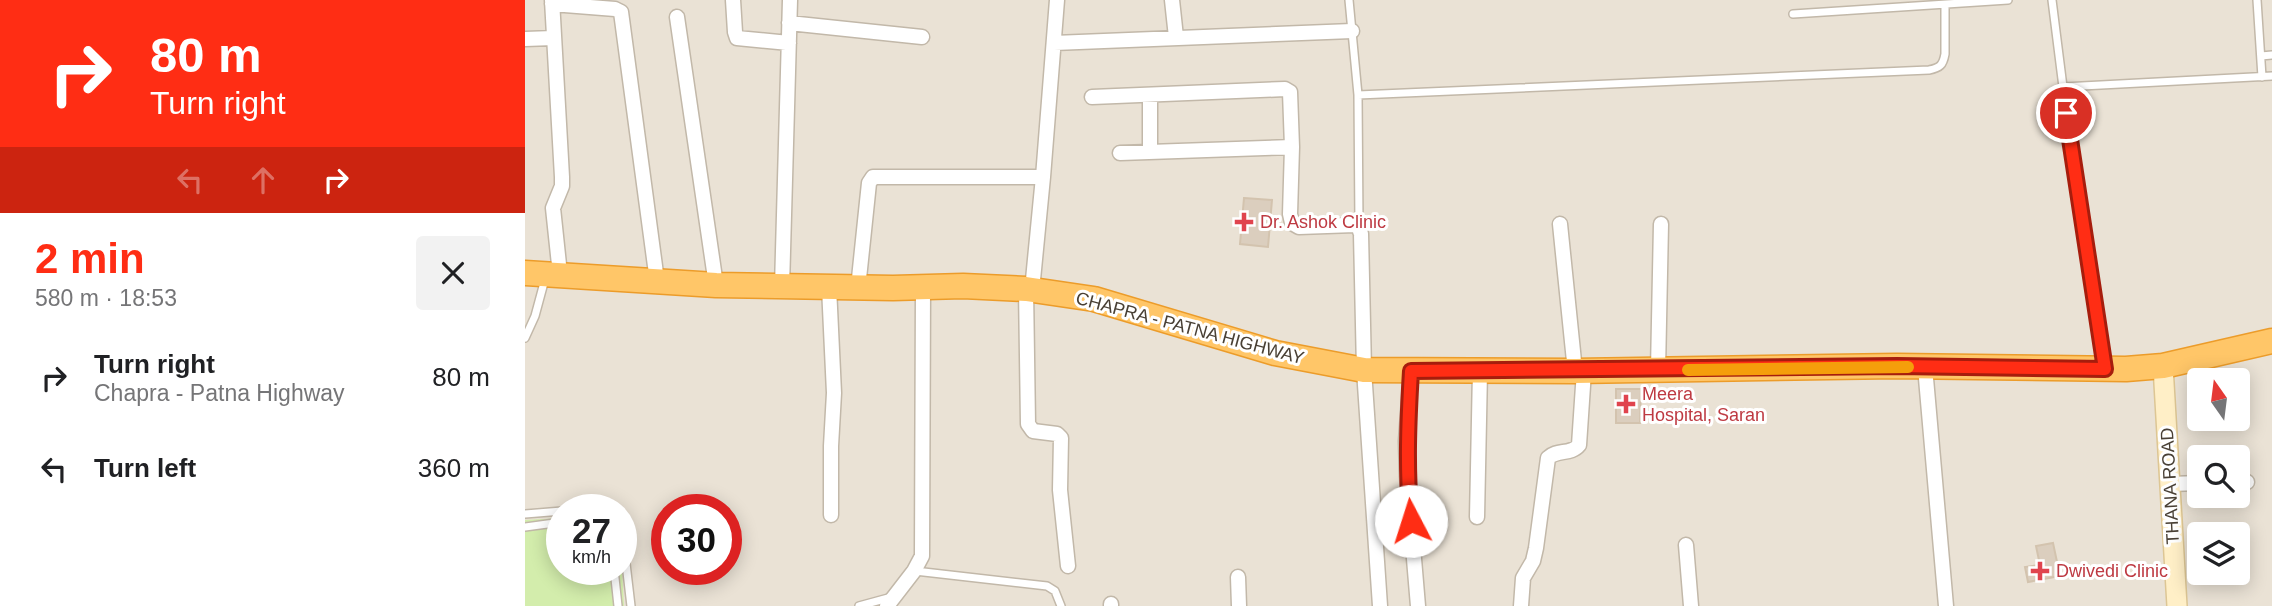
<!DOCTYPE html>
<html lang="en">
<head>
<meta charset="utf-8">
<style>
  body { margin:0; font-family:Helvetica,sans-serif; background:#f2f2f2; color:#202124; height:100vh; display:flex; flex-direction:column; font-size:26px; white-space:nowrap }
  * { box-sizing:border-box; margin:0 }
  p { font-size:23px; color:#757577 }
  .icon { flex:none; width:38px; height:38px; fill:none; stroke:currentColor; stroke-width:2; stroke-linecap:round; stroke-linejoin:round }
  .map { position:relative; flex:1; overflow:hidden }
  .drawer { display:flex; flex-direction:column; background:#fff; width:525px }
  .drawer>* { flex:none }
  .banner { background:#ff2d14; color:#fff; overflow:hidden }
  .needle { width:46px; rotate:346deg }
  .controls { position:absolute; left:1662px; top:368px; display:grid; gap:14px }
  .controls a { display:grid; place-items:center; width:63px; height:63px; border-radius:7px; background:#fff; box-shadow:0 4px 18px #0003; font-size:35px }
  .speed { position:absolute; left:21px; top:494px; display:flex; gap:14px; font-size:35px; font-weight:700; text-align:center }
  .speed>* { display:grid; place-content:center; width:91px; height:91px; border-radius:50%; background:#fff; box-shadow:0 4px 18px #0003; line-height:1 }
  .speed small { font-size:18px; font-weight:400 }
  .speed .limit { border:10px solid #d22; background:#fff; color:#111 }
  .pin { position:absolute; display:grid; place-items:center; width:60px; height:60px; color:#fff; margin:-30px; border:4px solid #fff; border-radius:50%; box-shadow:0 2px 7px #0007 }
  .me { position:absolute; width:77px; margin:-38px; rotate:355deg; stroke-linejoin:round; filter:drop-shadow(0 0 5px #0008) }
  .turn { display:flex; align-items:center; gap:24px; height:147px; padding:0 35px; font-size:32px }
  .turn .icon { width:91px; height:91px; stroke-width:2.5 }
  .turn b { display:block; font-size:49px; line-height:60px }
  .lanes { display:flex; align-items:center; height:66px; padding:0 35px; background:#0003; justify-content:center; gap:35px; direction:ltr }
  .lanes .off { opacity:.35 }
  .round { display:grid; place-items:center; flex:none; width:74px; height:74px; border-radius:7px; background:#f2f2f2 }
  .headline { display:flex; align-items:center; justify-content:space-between; height:119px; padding:0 35px }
  h1 { font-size:42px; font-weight:700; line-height:52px; color:#ff2d14 }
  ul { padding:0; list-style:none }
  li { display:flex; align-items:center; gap:21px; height:91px; padding:0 35px }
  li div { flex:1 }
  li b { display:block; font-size:26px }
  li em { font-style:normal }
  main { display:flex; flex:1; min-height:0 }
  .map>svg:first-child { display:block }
  .residential { fill:#eae2d5; fill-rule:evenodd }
  .green { fill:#d3edac }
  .building { fill:#dbcebe; stroke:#d3c3ae; stroke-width:2 }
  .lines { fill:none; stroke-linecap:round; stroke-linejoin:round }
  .lane-casing { stroke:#c2b8a9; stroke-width:10 }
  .street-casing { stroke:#c2b8a9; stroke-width:17 }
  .secondary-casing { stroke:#ddc694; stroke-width:22 }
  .highway-casing { stroke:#ec9c2a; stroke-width:27 }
  .lane { stroke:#fff; stroke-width:7 }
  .street { stroke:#fff; stroke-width:14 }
  .secondary { stroke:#ffefc7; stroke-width:19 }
  .highway { stroke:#ffc668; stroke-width:24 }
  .route-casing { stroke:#a61d0d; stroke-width:18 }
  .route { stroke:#ff2d14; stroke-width:12 }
  .slow { stroke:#f59e0b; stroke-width:12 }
  .health-dot { fill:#e0444e; stroke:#fff; stroke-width:2.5 }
  .labels { text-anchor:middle; stroke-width:6; stroke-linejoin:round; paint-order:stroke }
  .health-label { font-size:18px; fill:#be3a42; stroke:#fff; text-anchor:start }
  .street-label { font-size:18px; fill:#494035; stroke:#fff }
</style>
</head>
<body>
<main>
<section class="drawer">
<div class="banner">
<div class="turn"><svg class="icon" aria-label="right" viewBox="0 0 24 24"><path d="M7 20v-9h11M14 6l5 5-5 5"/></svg><div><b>80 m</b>Turn right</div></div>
<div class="lanes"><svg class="icon off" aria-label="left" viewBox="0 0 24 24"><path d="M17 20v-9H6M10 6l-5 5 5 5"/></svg><svg class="icon off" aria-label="ahead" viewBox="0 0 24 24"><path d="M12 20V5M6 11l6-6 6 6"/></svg><svg class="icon" aria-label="right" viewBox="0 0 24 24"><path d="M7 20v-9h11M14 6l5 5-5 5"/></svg></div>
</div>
<div class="headline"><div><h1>2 min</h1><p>580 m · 18:53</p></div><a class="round"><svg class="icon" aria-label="close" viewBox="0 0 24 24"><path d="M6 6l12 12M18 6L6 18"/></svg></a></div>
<ul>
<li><svg class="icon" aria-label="right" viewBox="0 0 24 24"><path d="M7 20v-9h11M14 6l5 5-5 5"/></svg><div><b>Turn right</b><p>Chapra - Patna Highway</p></div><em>80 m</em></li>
<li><svg class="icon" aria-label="left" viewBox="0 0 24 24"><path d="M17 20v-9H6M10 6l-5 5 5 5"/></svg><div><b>Turn left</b></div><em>360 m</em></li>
</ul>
</section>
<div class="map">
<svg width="1747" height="606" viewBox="0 0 1747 606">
  <rect width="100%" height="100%" fill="#f5f0e7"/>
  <path class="residential" d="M0,0H1747V606H0ZM1675,380H1713V418H1675ZM1675,457H1713V495H1675ZM37,509H96V569H37ZM142,509H201V569H142ZM1675,534H1713V572H1675Z"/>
  <path class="green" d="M37,518V569H96V550L99,606H0V520Z"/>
  <path class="building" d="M719,198L747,200L743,247L715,244Z
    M1091,389H1116L1115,423H1091Z
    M1528,543L1535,576L1503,582L1500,567L1515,565L1511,546Z"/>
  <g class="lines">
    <defs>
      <path id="lane" d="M824,0L833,95L834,226
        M1527,0L1538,87L1580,363
        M1732,0L1737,77
        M1268,14L1483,0
        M1736,56L1747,55
        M1538,87L1747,76
        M833,95L1404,70C1415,68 1418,65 1420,54V5
        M0,338L10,316L20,279
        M53,509L77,507L90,509
        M0,514L37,511
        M96,521L106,606
        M0,527L37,522
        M89,569L93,606
        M390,571L522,586L530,591L536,606
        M334,606L367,597"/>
      <path id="street" d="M27,0L37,177V186L28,208L35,274
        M208,0L210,32L212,38L264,43
        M647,0L651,37
        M27,4L90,9L96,12L132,281
        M152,17L191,285
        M264,23L397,37
        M0,39L28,38
        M529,43L827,31
        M625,95V152
        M567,97L760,89L765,92L767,147L765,214L767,223L774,227L830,225L834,228L836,234L839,370L855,606
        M595,153L767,147
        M1035,224L1050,371
        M257,287L265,0
        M304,287L309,393L306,446V515
        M333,288L344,183L348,177H518
        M501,289L503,424L508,431L532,434L536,438L535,490L543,566
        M507,290L518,177L532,0
        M1400,367L1421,606
        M1133,370L1136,224
        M886,371L881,441L882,476L893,606
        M1713,482H1722
        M1645,484L1675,483
        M952,517L955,371
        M1161,545L1166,606
        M713,577L714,606
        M586,604V606
        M362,606L389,571L397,556L398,287
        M996,606L998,578L1008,561L1011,548L1023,458C1032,449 1046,455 1054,445L1059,371"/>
      <path id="secondary" d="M1638,366L1652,606"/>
      <path id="highway" d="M0,273L191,285L368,288L438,286L501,289L569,299L750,353L839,370L1050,371L1372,366L1601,369L1638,366L1747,341"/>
    </defs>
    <use href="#lane" class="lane-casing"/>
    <use href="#street" class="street-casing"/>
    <use href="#secondary" class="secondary-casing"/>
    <use href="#highway" class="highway-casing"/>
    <use href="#lane" class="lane"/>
    <use href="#street" class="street"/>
    <use href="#secondary" class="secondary"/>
    <use href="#highway" class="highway"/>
  </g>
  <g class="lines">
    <defs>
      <path id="route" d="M886,521C881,470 883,422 886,371L1372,366L1580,369L1541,113"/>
    </defs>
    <use href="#route" class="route-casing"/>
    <use href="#route" class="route"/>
    <path class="slow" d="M1163,370L1383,367"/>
  </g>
  <g class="health-dot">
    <path d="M715.5 211.5h7v7h7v7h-7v7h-7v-7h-7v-7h7z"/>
    <path d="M1097.5 393.5h7v7h7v7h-7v7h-7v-7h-7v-7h7z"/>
    <path d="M1511.5 560.5h7v7h7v7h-7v7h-7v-7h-7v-7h7z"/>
  </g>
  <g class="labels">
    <g class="health-label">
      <text x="735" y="228">Dr. Ashok Clinic</text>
      <text x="1117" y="400">Meera<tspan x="1117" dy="21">Hospital, Saran</tspan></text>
      <text x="1531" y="577">Dwivedi Clinic</text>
    </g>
    <g class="street-label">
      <text transform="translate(665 328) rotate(15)" y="6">CHAPRA - PATNA HIGHWAY</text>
      <text transform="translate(1645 486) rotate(-93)" y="6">THANA ROAD</text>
    </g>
  </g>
</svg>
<div class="controls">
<a><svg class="needle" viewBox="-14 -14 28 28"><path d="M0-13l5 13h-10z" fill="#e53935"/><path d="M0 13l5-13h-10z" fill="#757577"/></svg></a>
<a><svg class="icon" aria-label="search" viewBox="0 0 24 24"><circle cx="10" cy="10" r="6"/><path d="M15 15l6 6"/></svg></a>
<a><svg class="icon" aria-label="layers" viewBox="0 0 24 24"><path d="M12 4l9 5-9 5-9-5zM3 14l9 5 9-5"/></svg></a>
</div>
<div class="speed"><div>27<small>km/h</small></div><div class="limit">30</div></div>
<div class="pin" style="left:1541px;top:113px;background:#d93025"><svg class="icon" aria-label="arrive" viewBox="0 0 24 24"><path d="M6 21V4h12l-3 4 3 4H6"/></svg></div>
<svg class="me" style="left:886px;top:521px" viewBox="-20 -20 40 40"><circle r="19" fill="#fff"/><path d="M0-13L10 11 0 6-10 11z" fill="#ff2d14"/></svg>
</div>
</main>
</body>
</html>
